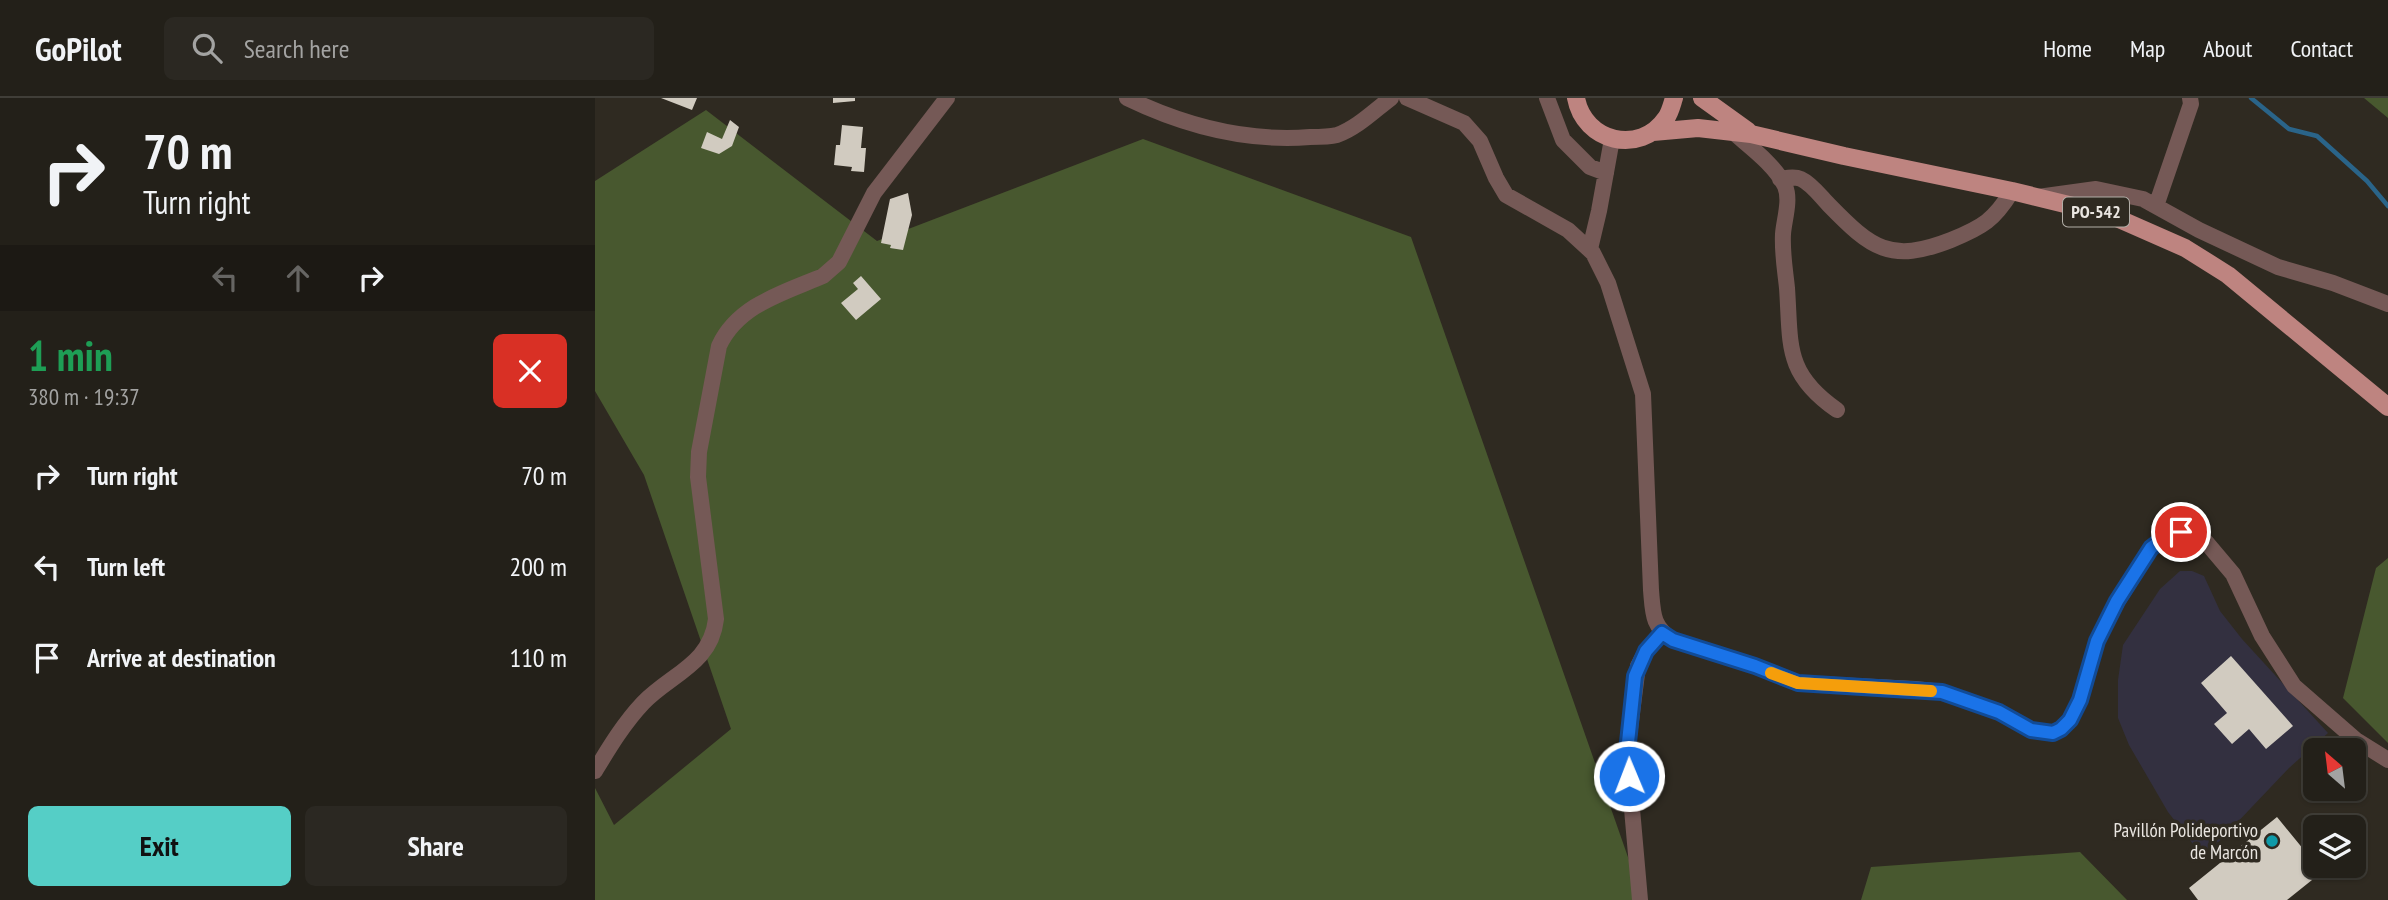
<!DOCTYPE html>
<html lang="en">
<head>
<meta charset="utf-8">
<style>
  body { margin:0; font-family:"PT Sans Narrow",sans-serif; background:#2b2822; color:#f1f3f6; height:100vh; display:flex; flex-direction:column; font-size:26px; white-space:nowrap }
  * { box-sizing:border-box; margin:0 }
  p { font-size:23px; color:#a3a3a2 }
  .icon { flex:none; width:38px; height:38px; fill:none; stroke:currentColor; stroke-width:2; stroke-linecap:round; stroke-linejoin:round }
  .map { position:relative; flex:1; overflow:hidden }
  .details { display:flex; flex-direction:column; background:#232019; width:595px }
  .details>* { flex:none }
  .hud { background:#232019; color:#f1f3f6; overflow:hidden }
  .needle { width:46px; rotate:332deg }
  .controls { position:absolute; left:1708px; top:640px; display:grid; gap:14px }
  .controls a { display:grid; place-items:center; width:63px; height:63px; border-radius:10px; background:#232019; box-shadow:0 2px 5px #0004,0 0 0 2px #403e38; font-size:35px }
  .pin { position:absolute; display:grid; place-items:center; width:60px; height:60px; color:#fff; margin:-30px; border:4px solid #fff; border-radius:50%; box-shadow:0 2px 7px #0007 }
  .me { position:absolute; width:77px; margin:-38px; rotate:359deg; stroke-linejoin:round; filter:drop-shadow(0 0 5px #0008) }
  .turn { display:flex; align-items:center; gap:24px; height:147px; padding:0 28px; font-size:32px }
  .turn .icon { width:91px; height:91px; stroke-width:2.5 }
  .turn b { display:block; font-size:49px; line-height:60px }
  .lanes { display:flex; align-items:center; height:66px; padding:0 28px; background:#0003; justify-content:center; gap:35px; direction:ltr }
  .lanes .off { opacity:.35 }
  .round { display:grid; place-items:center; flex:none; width:74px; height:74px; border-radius:10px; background:#2b2822 }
  .overview { display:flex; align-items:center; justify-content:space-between; height:119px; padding:0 28px }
  h1 { font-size:42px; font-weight:800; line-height:52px; color:#1e9e55 }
  .action { display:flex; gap:14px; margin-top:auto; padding:14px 28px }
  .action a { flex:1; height:80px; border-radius:10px; background:#55cec6; color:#111; font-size:28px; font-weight:800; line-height:80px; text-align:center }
  .action a+a { background:#2b2822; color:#f1f3f6 }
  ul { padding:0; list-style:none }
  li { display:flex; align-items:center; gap:21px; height:91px; padding:0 28px }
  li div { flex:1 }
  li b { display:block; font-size:26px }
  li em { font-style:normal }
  header { display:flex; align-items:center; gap:42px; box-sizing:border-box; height:98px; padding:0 35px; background:#232019; border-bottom:2px solid #403e38 }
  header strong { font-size:33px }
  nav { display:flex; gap:38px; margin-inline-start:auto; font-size:24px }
  .search { width:490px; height:63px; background:#2b2822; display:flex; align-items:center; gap:18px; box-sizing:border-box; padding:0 24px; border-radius:10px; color:#a3a3a2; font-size:26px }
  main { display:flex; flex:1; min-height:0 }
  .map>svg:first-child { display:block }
  .education { fill:#333040 }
  .green { fill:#48582f }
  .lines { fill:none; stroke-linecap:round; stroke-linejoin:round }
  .stream { stroke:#2a6489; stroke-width:4.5 }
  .building { fill:#d1cbc0 }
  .minor { stroke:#755956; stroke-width:16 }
  .primary { stroke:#be8480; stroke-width:18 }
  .route-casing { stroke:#114b97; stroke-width:18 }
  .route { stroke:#1a73e8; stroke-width:12 }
  .slow { stroke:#f59e0b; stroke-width:12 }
  .culture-dot { fill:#0f9aa8; stroke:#2f2a21; stroke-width:2.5 }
  .labels { text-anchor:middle; stroke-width:7; stroke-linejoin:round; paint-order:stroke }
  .shield { fill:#2f2a21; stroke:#b2aea7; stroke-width:2 }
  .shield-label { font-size:18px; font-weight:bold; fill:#eae6e1 }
  .poi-label { font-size:19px; fill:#eae6e1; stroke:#2f2a21; text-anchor:end }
</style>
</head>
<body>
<header>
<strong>GoPilot</strong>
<div class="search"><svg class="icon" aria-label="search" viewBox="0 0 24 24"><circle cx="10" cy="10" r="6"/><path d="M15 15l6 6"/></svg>Search here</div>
<nav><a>Home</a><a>Map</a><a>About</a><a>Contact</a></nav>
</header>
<main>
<section class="details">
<div class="hud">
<div class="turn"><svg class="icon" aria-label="right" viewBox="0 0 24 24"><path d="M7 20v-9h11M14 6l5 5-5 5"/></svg><div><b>70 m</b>Turn right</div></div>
<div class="lanes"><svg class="icon off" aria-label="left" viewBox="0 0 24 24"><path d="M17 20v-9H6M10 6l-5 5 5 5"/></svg><svg class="icon off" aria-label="ahead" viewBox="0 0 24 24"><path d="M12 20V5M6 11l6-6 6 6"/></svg><svg class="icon" aria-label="right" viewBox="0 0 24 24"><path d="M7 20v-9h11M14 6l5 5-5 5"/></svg></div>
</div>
<div class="overview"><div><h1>1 min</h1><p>380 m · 19:37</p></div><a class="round" style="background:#d93025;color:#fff"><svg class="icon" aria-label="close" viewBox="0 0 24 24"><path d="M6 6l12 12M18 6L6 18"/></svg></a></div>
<ul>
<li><svg class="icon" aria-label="right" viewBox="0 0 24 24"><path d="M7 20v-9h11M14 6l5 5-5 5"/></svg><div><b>Turn right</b></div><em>70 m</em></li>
<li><svg class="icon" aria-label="left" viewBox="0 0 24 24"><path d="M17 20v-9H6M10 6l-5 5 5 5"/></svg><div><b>Turn left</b></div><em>200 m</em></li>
<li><svg class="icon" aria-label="arrive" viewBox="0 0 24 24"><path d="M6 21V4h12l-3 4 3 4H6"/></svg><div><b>Arrive at destination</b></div><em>110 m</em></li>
</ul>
<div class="action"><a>Exit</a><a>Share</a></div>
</section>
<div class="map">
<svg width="1793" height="802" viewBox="0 0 1793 802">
  <rect width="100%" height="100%" fill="#2f2a21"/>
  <path class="education" d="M1585,473H1597L1609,478L1625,513L1647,541L1733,635L1694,670L1617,751L1605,755L1573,714L1534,647L1523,620V582L1528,547L1565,491Z"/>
  <path class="green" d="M1769,0H1793V20Z
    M111,12L282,143L548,41L816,139L1048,802H0V690L19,727L136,631L49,377L0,293V83Z
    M1793,460V645L1748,600L1781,470Z
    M1485,754L1532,802H1266L1276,769Z"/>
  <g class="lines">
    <path class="stream" d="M1656,0L1694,31L1722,38L1772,83L1793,108"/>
  </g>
  <path class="building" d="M66,0H102L97,12Z
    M238,0H260V3L238,5Z
    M135,22L144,29L137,48L124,56L106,50L112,34L127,41Z
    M247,27L268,29L266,50H271L269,74L256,73L257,69L239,67L241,47H245Z
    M313,95L317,117L308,152L295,150L296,147L286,145L295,101Z
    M266,178L286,201L261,222L246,205L263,191L258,185Z
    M1636,558L1698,628L1671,651L1654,631L1637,646L1619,626L1632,615L1606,585Z
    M1682,719L1727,774L1692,802H1603L1594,790Z"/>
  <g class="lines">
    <path class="minor" d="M532,0C590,28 651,44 715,39C724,39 734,39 742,37C762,30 780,12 796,0
      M812,0L869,25L885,43L901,80L911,97L973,132L998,155L1013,185L1048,296L1056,492C1058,515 1057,529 1078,542L1160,568L1203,585L1320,591L1347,594L1404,614L1436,632L1458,635L1466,631L1475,622L1485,602L1502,543L1522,504L1556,450L1577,434H1593L1611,444L1638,476L1667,538L1699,588L1761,642L1793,662
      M952,0L968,42L995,69L1011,75
      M1138,34C1155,49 1180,67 1190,88C1196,102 1189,122 1188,136C1187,155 1190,171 1192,190C1196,247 1189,275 1242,312
      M1185,81C1192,80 1199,78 1206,81C1217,86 1226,99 1234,107C1276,150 1295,166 1356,142C1388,129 1399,122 1417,93
      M1443,99L1501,91L1548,101L1604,132L1683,169L1738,185L1793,206
      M1561,108L1596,6L1595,0
      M995,151L1004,113L1017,41
      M0,673C14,650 29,625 48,605C76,576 116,566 121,521L103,379L104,354L124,248C143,207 188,195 228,178L244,164L279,95L352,0
      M1045,802L1032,654L1043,568L1051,553L1067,535"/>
    <path class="primary" d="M981,0C989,44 1045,58 1071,20C1075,15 1077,6 1079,0
      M1107,0L1153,33
      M1058,34L1103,30L1156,36L1249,58L1417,93L1515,117L1590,150L1633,177L1793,309"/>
  </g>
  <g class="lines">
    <defs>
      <path id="route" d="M1034,678L1032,654L1040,578L1051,553L1067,535L1078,542L1160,568L1203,585L1347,594L1404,614L1436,632L1458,635L1466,631L1475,622L1485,602L1502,543L1522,503L1556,450L1577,434H1586"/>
    </defs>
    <use href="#route" class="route-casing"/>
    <use href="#route" class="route"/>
    <path class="slow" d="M1176,575L1203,585L1336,593"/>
  </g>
  <circle class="culture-dot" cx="1677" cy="743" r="7"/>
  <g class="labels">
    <rect class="shield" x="1468" y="99.5" width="66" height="29" rx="5"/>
    <g class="shield-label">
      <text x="1501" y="120">PO-542</text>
    </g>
    <g class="poi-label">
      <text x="1663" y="739">Pavillón Polideportivo<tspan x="1663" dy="22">de Marcón</tspan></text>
    </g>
  </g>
</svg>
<div class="controls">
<a><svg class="needle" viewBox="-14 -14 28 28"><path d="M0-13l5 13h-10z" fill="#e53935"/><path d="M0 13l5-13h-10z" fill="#a3a3a2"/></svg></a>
<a><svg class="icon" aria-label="layers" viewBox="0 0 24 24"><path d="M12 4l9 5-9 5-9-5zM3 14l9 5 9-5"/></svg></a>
</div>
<div class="pin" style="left:1586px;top:434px;background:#d93025"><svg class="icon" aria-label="arrive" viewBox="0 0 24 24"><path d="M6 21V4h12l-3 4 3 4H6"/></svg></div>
<svg class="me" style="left:1034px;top:678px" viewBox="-20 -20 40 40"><circle r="17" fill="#1a73e8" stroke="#fff" stroke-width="3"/><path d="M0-11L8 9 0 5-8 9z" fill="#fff"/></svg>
</div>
</main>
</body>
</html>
